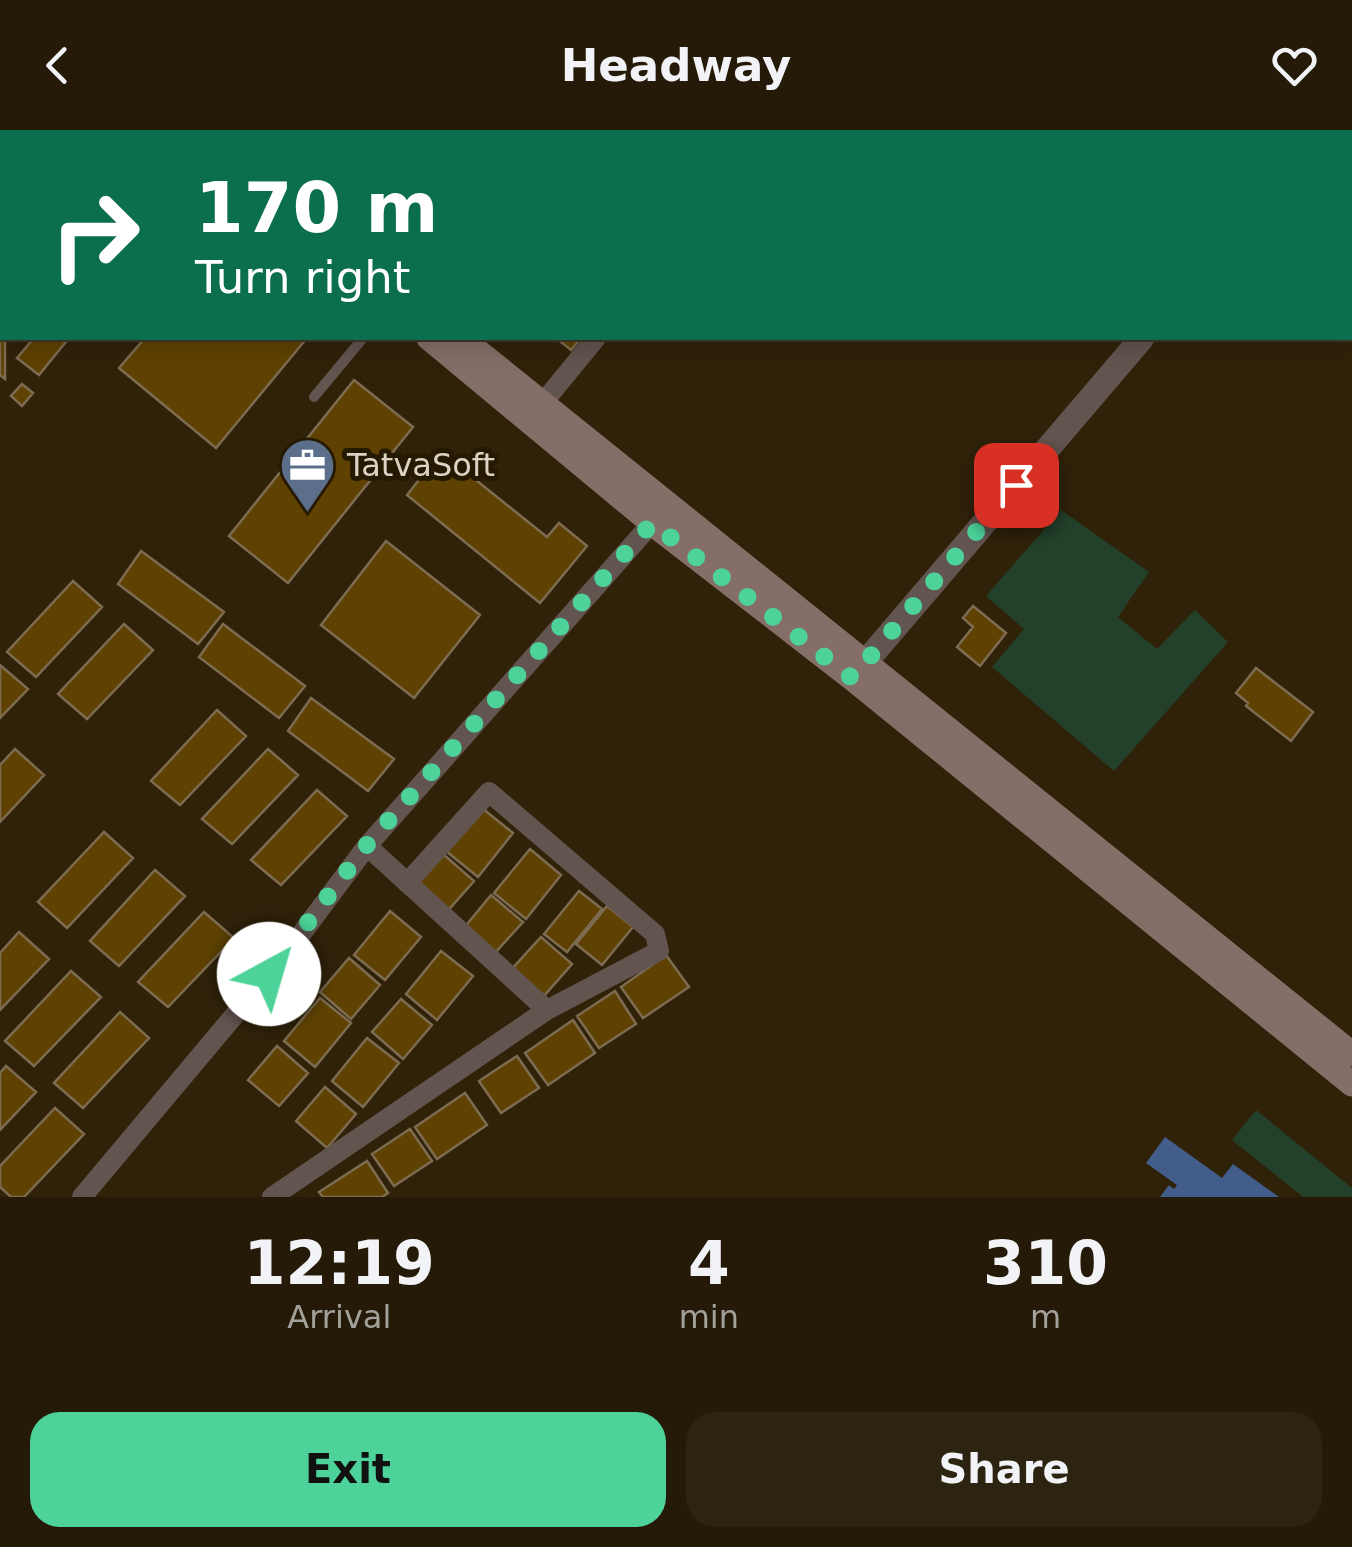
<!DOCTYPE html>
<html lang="en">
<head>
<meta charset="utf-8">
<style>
  body { margin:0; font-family:"DejaVu Sans",sans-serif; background:#2c2311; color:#f1f3f6; height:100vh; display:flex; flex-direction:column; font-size:38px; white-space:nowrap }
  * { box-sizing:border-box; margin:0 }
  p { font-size:32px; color:#a3a19b }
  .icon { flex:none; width:55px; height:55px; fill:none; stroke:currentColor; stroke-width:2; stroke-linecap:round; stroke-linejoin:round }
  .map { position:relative; height:1067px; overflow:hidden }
  .details { display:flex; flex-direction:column; background:#241a07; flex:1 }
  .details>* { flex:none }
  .banner { position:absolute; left:0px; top:0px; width:1352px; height:210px; box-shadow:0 5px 25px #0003,0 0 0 2px #413828; background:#0b6e4f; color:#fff; overflow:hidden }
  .pin { position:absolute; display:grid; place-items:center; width:85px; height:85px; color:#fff; margin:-42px; border-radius:20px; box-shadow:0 5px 15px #0006 }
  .me { position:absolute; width:110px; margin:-55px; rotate:39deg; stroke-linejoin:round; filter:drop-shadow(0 0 8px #0008) }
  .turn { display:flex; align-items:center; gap:35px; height:210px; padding:0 30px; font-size:45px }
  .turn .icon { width:130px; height:130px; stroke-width:2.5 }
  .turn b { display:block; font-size:70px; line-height:85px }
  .eta { display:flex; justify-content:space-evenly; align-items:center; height:170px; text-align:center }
  .eta b { font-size:60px; font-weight:800; line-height:70px }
  .action { display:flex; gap:20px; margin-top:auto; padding:20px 30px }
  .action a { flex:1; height:115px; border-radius:30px; background:#4dd39a; color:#111; font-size:40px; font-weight:800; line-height:115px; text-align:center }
  .action a+a { background:#2c2311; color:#f1f3f6 }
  header { display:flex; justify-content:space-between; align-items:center; height:130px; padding:0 30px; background:#241a07; font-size:45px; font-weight:800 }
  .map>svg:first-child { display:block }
  .green { fill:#22402a }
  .water { fill:#435d8b }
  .building { fill:#5f4201; stroke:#7d6c52; stroke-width:2.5 }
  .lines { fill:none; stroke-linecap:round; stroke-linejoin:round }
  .service { stroke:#62544f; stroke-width:10 }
  .minor { stroke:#62544f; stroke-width:20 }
  .tertiary { stroke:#62544f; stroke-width:25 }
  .secondary { stroke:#846e67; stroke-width:25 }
  .route { stroke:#4dd39a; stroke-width:18; stroke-dasharray:0 32.4 }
  .labels { text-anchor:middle; stroke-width:10; stroke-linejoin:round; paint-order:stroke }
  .poi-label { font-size:32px; fill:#dcd3c4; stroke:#261901; text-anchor:start }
</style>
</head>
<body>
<header><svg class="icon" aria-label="back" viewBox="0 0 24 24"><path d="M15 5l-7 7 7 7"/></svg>Headway<svg class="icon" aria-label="heart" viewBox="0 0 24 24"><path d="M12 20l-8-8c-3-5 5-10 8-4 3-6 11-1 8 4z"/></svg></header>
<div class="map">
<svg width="1352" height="1067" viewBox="0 0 1352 1067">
  <rect width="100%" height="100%" fill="#302209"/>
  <path class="green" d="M1061,380L1149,442L1118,487L1157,519L1195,480L1228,512L1114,641L992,537L1024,499L986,466Z
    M1256,980L1352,1058V1067H1303L1232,1010Z"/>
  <path class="water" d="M1165,1007L1222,1048L1233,1034L1279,1067H1160L1169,1055L1174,1059L1177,1055L1146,1033Z"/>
  <path class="building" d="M16,0H78L82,2H16Z
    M302,0H533L536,2H305Z
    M0,204L5,208V249L0,245Z
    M34,208H69L39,245L17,228Z
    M145,208H307L216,318L119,238Z
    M556,208H581L571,220Z
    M354,250L413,297L288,453L229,406Z
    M22,254L33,263L22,276L11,266Z
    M441,322L547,407L559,393L587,416L540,473L407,365Z
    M386,411L480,485L414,568L321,495Z
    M141,421L224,482L198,514L118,454Z
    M73,451L102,477L36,547L7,522Z
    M973,476L1006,503L980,536L957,517L973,497L963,488Z
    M124,494L153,520L87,589L58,564Z
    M223,494L305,556L279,588L199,527Z
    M0,535L28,559L0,588Z
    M1256,538L1313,582L1291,611L1246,576L1248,573L1236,563Z
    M311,568L394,629L368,661L288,601Z
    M217,580L246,606L180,675L151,651Z
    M15,619L44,645L0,692V635Z
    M268,619L298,645L232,714L202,689Z
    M317,660L347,686L281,755L251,730Z
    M482,678L513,703L478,747L446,721Z
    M104,702L133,728L67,798L38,772Z
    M530,719L561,745L526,789L494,763Z
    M443,724L474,751L444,785L413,758Z
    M155,740L185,766L119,836L90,811Z
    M579,761L602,779L567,822L544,804Z
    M491,765L523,792L493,825L463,799Z
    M607,776L633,797L602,835L576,814Z
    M390,781L421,807L385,850L354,825Z
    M204,782L234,808L168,877L138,852Z
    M19,802L49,829L0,880V823Z
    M541,807L572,834L543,867L511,840Z
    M441,821L473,846L437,890L406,864Z
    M666,825L689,857L643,888L621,857Z
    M349,828L380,855L351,889L320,862Z
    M71,841L101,867L34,936L5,911Z
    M615,861L636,894L599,918L577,886Z
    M320,868L351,893L315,937L284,911Z
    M401,869L432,895L403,929L372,902Z
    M120,882L149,908L83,978L54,953Z
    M573,890L595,923L548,955L525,923Z
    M367,908L399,933L363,977L332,951Z
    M277,916L308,943L279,976L248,950Z
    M517,926L539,958L501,983L479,951Z
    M6,936L36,962L0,1000V943Z
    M325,957L356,984L327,1018L296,991Z
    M465,963L487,995L437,1029L415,997Z
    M55,978L84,1004L24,1067H11L0,1057V1036Z
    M410,999L432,1031L394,1056L372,1024Z
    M367,1031L388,1063L382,1067H323L319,1062Z"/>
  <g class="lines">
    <path class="service" d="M314,267L363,208"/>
    <path class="minor" d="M764,2L766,0
      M542,274L596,208
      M407,753L489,662L655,804L659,821L547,880
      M82,1067L290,819L367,716L652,393
      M272,1067L547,880L367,716"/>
    <path class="tertiary" d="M1317,2L1319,0
      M852,548L1142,208"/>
    <path class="secondary" d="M179,0L182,2
      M213,0L216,2
      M429,208L652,393L852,548L1352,954
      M461,208L1352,924"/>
  </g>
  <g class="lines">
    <path class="route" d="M269,844L366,716L652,393L852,548L1016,355"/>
  </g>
  <defs>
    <symbol id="office-pin" viewBox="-11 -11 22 30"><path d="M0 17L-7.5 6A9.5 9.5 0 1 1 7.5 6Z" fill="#5c6f8a" stroke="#261901"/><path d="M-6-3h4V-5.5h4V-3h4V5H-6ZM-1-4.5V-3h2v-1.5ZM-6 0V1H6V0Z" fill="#fff"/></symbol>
  </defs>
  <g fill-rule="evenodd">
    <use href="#office-pin" x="276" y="304" width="63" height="86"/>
  </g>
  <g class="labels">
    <g class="poi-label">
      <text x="347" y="346">TatvaSoft</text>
    </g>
  </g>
</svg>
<div class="pin" style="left:1016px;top:355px;background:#d93025"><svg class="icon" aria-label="arrive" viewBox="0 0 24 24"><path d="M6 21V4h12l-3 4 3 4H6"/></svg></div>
<svg class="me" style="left:269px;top:844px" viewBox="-20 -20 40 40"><circle r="19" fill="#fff"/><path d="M0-13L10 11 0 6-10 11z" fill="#4dd39a"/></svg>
<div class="banner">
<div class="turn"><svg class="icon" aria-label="right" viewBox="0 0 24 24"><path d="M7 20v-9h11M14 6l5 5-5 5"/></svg><div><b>170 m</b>Turn right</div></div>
</div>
</div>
<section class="details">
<div class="eta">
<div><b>12:19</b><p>Arrival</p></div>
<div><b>4</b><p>min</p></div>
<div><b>310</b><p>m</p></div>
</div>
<div class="action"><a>Exit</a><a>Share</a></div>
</section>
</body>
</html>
